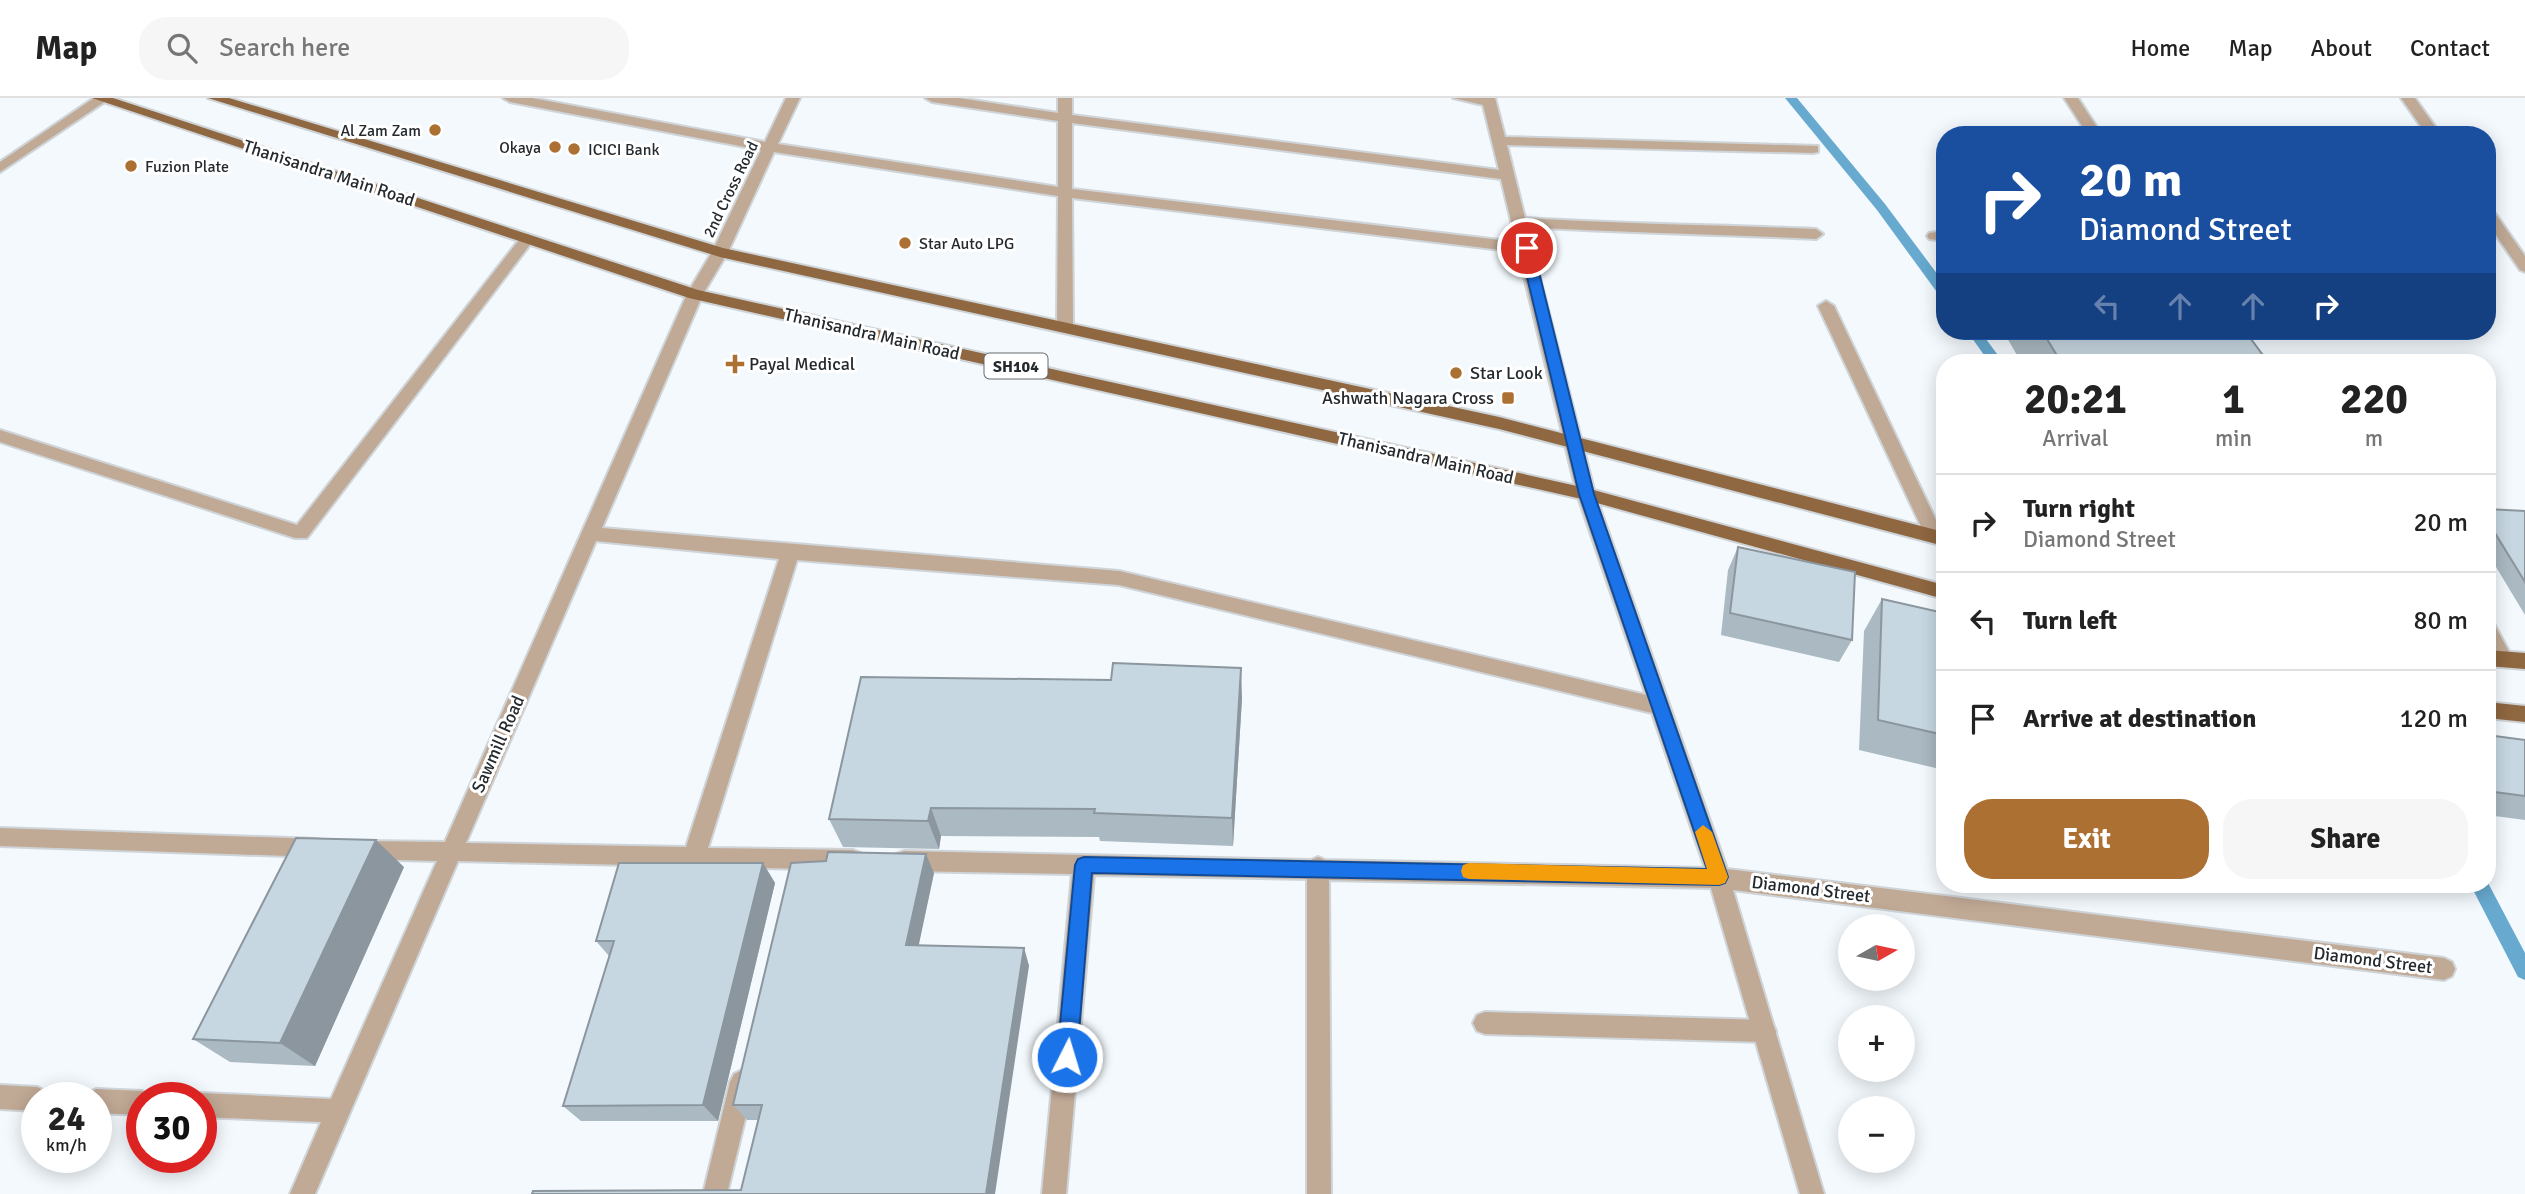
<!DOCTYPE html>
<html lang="en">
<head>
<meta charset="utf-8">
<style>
  body { margin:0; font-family:Signika,sans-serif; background:#f6f6f6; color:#222; height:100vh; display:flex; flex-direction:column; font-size:26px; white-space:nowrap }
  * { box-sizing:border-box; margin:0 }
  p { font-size:23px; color:#767676 }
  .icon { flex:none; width:38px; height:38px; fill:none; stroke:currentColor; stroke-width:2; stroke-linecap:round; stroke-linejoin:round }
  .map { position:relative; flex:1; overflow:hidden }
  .drawer { position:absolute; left:1936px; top:256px; width:560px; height:539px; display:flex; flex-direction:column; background:#fff; border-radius:28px; box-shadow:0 4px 18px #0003 }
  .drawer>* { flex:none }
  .hud { position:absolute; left:1936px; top:28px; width:560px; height:214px; border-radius:28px; box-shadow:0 4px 18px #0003; background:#1a4fa0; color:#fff; overflow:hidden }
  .needle { width:46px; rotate:81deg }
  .controls { position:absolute; left:1838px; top:816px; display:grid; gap:14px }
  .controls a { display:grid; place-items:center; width:77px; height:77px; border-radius:50%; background:#fff; box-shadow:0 4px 18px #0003; font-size:35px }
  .speed { position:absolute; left:21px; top:984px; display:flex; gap:14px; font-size:35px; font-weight:700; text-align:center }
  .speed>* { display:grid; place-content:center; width:91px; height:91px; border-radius:50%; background:#fff; box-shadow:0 4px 18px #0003; line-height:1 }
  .speed small { font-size:18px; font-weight:400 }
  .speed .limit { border:10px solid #d22; background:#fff; color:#111 }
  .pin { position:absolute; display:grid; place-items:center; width:60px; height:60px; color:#fff; margin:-30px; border:4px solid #fff; border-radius:50%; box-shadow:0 2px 7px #0007 }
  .me { position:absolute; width:77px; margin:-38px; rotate:5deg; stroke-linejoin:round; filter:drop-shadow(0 0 5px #0008) }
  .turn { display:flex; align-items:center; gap:24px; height:147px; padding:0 28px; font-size:32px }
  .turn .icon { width:91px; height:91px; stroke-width:2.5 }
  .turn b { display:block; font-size:49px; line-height:60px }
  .lanes { display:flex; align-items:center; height:66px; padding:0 28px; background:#0003; justify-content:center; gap:35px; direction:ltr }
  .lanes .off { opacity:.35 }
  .eta { display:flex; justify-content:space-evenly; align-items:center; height:119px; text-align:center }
  .eta b { font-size:42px; font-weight:800; line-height:49px }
  .action { display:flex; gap:14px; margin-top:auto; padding:14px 28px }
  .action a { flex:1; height:80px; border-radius:28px; background:#ac7032; color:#fff; font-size:28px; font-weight:800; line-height:80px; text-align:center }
  .action a+a { background:#f6f6f6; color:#222 }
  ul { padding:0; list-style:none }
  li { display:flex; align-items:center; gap:21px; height:98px; padding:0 28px; border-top:2px solid #e0e0e0 }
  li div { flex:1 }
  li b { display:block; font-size:26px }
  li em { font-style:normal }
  header { display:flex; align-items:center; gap:42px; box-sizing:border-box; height:98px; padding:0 35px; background:#fff; border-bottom:2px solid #e0e0e0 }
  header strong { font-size:33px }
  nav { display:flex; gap:38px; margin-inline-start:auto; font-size:24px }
  .search { width:490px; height:63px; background:#f6f6f6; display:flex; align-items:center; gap:18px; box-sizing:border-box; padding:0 24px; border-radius:28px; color:#767676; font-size:26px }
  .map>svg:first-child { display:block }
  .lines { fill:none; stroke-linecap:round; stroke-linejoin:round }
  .stream { fill:#67a9cf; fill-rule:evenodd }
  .service-casing { stroke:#ced4d8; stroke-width:4 }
  .minor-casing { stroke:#ced4d8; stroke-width:4 }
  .primary-casing { stroke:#ced4d8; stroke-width:4 }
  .service { fill:#c0a995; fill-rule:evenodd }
  .minor { fill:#c0a995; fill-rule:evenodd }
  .primary { fill:#8f6741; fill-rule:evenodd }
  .wall { fill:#abb9c2 }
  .shaded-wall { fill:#8b969e }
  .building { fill:#c7d7e1; stroke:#8b969e; stroke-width:2 }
  .route { fill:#1a73e8; stroke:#114b97; stroke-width:2 }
  .slow { fill:#f59e0b }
  .poi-dot { fill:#ac7032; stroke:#fff; stroke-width:2.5 }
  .labels { text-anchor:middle; stroke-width:6; stroke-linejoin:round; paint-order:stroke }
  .far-poi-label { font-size:16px; fill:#242a2e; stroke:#fff; text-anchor:start }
  .far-street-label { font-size:16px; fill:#242a2e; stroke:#fff }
  .shield { fill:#fff; stroke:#666a6d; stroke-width:2 }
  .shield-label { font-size:16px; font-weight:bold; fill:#242a2e }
  .street-label { font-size:18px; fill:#242a2e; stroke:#fff }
  .poi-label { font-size:18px; fill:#242a2e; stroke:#fff; text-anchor:start }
</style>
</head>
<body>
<header>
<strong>Map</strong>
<div class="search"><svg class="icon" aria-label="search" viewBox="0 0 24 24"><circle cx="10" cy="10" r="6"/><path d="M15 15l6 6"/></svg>Search here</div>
<nav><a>Home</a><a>Map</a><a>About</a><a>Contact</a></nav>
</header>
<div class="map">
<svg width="2525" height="1096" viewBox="0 0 2525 1096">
  <rect width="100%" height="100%" fill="#f3f9fd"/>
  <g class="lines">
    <path class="stream" d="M1785,0H1797L1885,106L1944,185V198L1939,197L1877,112Z
      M1967,233H1980L2003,264H1989Z
      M2487,783L2525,855V882L2518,879L2470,786H2487Z"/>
    <defs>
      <path id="service" d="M527,136L532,138V144L307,440H295L0,344V332L297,427L522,138Z
        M1826,203L1834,208L1944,439L1941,444H1929L1926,439L1818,208Z
        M2487,523L2494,526L2513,561L2510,567H2496L2487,549Z
        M1485,914L1764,922L1772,925L1776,933L1772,941L1764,944L1485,936L1477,933L1473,925L1477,917Z"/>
      <path id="minor" d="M94,0L109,1L0,74V64Z
        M503,0H532L765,44L786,0H800L778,46L1058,89V23L932,4L925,0H959L1058,15V0H1072V17L1499,72L1483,7L1453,0H1495L1505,39L1818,48V54L1813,55L1507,47L1525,120C1622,126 1719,127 1816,131L1823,136L1816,141C1719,136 1624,135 1527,129L1595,396L1727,771L2444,860L2452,864L2455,871L2452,878L2444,882L1733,792L1824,1096H1800L1711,790L1329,782L1331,1096H1307V781L1094,777L1066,1096H1042L1072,776L904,773L896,770L893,763L896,756L904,753L1311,762L1318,759L1325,762L1705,770L1652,615L1119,487L797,462L708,750L853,752L861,755L864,762L861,769L853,772L458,763L315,1096H290L321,1024L201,1019V999H193L201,995L331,1001L437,763L361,761L353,759L350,752L353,745L361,743L445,744L687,196L712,154L761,52L510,4ZM1072,25L1501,81L1516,144L1072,91ZM774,54L1058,98L1057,228L1065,233L1073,228L1072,100L1518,154L1577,396L1646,597L1119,473L602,430L703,196L728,154ZM596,443L779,461L686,749L466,745Z
        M2064,0H2078L2102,37H2088Z
        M2401,0H2415L2441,37H2427Z
        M2487,109L2492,111L2525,158V174L2520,172L2487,124Z
        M1944,133V143L1929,141L1927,138L1929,135Z
        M0,730L317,741L325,743L328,750L325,757L317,759L0,748Z
        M742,972L750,976L754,984L727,1096H703L730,984L734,976Z
        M0,987L37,989L45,993L48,999H37V1013L0,1011Z
        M96,991L142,993L152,999H142V1017L96,1015V999H86L88,995Z"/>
      <path id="primary" d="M92,0H113L698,192L1586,390L1944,487V501L1586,402L689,200Z
        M208,0H229L723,150L1499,319L1944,434V448L1499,331L720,159Z
        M2487,552L2525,555V571L2487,568Z
        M2487,604L2525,608V624L2487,620Z"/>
    </defs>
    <use href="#service" class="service-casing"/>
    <use href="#minor" class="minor-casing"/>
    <use href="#primary" class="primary-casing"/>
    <use href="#service" class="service"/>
    <use href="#minor" class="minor"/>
    <use href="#primary" class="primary"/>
  </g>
  <path class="wall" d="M2003,233H2245L2268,264H2021Z
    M2487,411L2525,413V517L2487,454Z
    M1738,449L1852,542L1839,564L1721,537L1728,472Z
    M1882,501L1944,515V672L1859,652L1864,533Z
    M1111,582L1242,600L1233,748L1100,743L1099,739L941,738L939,751L843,749L829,721Z
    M2487,637L2525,642V722L2487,717Z
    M763,765L775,785L718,1023H581L563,1008L609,858L596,843Z
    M404,769L315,968L230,964L193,941Z
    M934,775L918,848L1024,850L1029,868L741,1092L758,1022H747L733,1007Z"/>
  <path class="shaded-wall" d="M1241,570L1242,600L1233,748L1232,720Z
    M931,710L941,738L939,751L928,723Z
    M376,742L404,769L315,968L280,945Z
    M926,756L934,775L915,865L906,847Z
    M763,765L775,785L718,1023L703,1007Z
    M1024,850L1029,868L995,1096H986Z"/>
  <path class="building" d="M2042,233H2245L2268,264H2061Z
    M2487,411L2525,413V484L2487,422Z
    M1738,449L1855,474L1852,542L1730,515Z
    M1882,501L1944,515V637L1878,622Z
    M1113,565L1241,570L1232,720L1094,715L1095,711L931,710L928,723L829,721L861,579L1111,582Z
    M2487,637L2525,642V698L2487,693Z
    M296,740L376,742L280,945L193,941Z
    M828,754L926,756L906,847L1024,850L986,1096H532L533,1093L741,1092L762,1007H733L791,765L826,763Z
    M619,765H763L703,1007L563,1008L614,843H596Z"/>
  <path class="route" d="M1527,146L1533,150L1594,396L1728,779L1725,785L1719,787L1092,775L1077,959L1074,966L1067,968L1060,966L1057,959L1075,767L1078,761L1084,759L1707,771L1579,396L1520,150Z"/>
  <path class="slow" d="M1703,727L1712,734L1728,779L1725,785L1719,787L1469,781L1463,779L1461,773L1463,767L1469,765L1707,771L1695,734Z"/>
  <g class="poi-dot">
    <circle cx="435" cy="32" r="7"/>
    <circle cx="555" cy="49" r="7"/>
    <circle cx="574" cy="51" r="7"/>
    <circle cx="131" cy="68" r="7"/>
    <circle cx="905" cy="145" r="7"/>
    <path d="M731.5 255.5h7v7h7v7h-7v7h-7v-7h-7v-7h7z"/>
    <circle cx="1456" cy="275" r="7"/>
    <rect x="1501" y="293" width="14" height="14" rx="3.5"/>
  </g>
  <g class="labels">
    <g class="far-poi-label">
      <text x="421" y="38" text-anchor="end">Al Zam Zam</text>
      <text x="541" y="55" text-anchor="end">Okaya</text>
      <text x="588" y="57">ICICI Bank</text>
      <text x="145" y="74">Fuzion Plate</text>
      <text x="919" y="151">Star Auto LPG</text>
    </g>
    <g class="far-street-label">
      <text transform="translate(730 91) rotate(-64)" y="6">2nd Cross Road</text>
    </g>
    <rect class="shield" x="984.5" y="255.5" width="63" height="25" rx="5"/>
    <g class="shield-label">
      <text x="1016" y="274">SH104</text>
    </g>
    <g class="street-label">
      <text transform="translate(329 75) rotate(18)" y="6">Thanisandra Main Road</text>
      <text transform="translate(872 236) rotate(13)" y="6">Thanisandra Main Road</text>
      <text transform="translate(1426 360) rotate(13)" y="6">Thanisandra Main Road</text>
      <text transform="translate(498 646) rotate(-66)" y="6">Sawmill Road</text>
      <text transform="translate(1811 791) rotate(7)" y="6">Diamond Street</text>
      <text transform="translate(2373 862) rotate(7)" y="6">Diamond Street</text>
    </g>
    <g class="poi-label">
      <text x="749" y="272">Payal Medical</text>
      <text x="1470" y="281">Star Look</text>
      <text x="1494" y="306" text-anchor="end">Ashwath Nagara Cross</text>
    </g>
  </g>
</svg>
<div class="controls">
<a><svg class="needle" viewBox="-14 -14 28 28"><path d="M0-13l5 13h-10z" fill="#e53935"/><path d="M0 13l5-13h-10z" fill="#767676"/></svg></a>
<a>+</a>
<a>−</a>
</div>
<div class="speed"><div>24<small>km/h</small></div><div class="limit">30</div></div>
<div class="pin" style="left:1527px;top:150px;background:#d93025"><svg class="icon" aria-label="arrive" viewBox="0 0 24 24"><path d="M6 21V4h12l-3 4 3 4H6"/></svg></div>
<svg class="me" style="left:1067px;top:959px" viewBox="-20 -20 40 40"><circle r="17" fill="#1a73e8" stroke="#fff" stroke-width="3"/><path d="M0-11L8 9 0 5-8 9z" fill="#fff"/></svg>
<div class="hud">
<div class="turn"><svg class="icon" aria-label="right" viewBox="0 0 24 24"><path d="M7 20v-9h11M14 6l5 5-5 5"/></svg><div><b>20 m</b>Diamond Street</div></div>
<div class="lanes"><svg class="icon off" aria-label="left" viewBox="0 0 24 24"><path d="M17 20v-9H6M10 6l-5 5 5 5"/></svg><svg class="icon off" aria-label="ahead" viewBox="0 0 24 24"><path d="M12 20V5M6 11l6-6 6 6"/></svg><svg class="icon off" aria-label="ahead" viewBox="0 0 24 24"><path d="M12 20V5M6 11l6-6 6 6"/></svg><svg class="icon" aria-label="right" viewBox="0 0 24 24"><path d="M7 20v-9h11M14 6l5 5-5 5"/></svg></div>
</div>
<section class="drawer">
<div class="eta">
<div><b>20:21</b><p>Arrival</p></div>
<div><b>1</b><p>min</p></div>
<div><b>220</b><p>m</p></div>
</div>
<ul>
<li><svg class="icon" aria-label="right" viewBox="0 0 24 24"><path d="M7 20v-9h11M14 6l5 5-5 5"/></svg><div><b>Turn right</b><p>Diamond Street</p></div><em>20 m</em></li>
<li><svg class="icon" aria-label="left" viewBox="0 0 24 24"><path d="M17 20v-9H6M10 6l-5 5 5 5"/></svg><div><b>Turn left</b></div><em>80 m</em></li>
<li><svg class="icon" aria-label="arrive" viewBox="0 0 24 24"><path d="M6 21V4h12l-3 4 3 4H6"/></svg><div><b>Arrive at destination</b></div><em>120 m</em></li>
</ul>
<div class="action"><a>Exit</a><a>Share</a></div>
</section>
</div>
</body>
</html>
